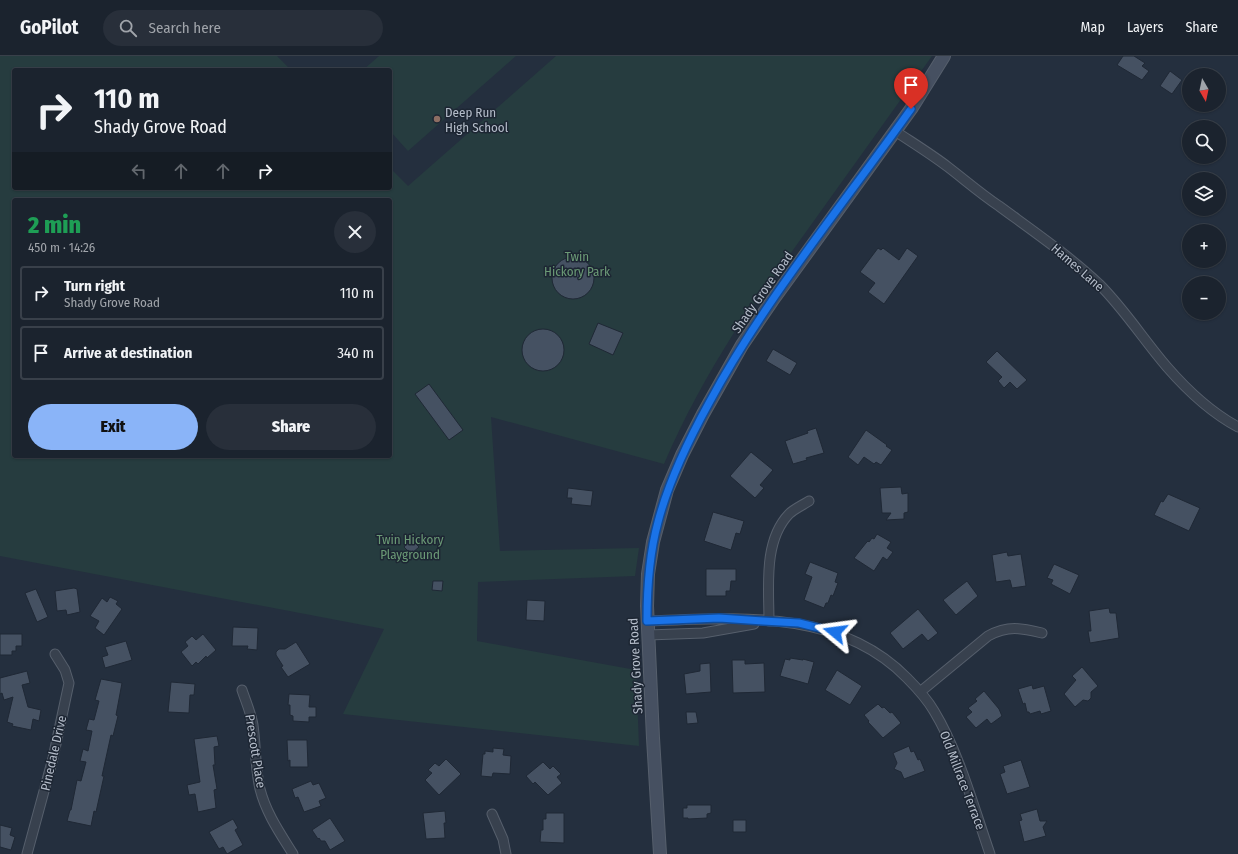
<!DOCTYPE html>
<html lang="en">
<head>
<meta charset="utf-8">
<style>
  body { margin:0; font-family:"Fira Sans Condensed",sans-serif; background:#282f3a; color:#f1f3f6; height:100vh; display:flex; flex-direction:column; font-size:15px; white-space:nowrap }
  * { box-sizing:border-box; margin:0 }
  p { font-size:13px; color:#a0a4aa }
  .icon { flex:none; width:22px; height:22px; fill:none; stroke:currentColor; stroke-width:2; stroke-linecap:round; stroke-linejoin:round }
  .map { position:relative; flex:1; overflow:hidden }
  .sheet { position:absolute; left:12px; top:142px; width:380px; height:260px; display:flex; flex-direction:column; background:#1b232e; border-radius:4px; box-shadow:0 1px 3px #0004,0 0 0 1px #39404a }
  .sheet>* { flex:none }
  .top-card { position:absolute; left:12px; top:12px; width:380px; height:122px; border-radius:4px; box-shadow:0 1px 3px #0004,0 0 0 1px #39404a; background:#1b232e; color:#f1f3f6; overflow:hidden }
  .needle { width:26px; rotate:171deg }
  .tools { position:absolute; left:1182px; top:12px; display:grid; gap:8px }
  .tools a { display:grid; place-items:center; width:44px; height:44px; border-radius:50%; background:#1b232e; box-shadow:0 1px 3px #0004,0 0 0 1px #39404a; font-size:20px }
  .pin { position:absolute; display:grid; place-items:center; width:34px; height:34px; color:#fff; margin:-41px -17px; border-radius:50% 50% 50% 0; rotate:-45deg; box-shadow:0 0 4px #0007 }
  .pin .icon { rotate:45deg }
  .me { position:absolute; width:44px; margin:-22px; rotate:286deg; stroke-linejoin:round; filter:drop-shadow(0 0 3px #0008) }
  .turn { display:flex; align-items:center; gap:14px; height:84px; padding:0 16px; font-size:18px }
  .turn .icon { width:52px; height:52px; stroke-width:2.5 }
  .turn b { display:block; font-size:28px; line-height:34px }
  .lanes { display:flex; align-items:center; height:38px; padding:0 16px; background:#0003; justify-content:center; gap:20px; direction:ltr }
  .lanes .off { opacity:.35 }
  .round { display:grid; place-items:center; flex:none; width:42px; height:42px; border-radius:21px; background:#282f3a }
  .head { display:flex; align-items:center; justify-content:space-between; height:68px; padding:0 16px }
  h1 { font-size:24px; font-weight:800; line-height:30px; color:#1e9e55 }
  .cta { display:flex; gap:8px; margin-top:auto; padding:8px 16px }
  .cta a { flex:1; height:46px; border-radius:24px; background:#8ab4f8; color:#111; font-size:16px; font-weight:800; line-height:46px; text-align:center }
  .cta a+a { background:#282f3a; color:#f1f3f6 }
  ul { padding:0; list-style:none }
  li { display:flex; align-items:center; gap:12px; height:54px; margin:0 8px 6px; padding:0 8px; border:2px solid #39404a; border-radius:4px }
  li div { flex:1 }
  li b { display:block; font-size:15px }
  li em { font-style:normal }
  header { display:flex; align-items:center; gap:24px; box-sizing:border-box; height:56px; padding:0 20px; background:#1b232e; border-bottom:1px solid #39404a }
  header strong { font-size:19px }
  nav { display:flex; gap:22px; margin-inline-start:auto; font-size:14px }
  .search { width:280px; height:36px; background:#282f3a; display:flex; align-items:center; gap:10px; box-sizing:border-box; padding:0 14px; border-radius:22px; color:#a0a4aa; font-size:15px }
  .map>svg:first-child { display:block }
  .green { fill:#263c3f; fill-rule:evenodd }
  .building { fill:#455162; stroke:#1f2835 }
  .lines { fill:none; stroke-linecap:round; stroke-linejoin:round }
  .street-casing { stroke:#565f6c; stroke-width:11 }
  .secondary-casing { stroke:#565f6c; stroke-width:14 }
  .street { stroke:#38414e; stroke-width:9 }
  .secondary { stroke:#465061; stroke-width:12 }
  .route-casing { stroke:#114b97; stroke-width:10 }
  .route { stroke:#1a73e8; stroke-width:7 }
  .education-dot { fill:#8d6e63; stroke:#1d2633; stroke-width:1.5 }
  .labels { text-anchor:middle; stroke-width:3; stroke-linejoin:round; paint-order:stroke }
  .poi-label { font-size:13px; fill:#b4bcc9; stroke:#1d2633; text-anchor:start }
  .park-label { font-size:13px; fill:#6b9a76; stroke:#1d2633 }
  .street-label { font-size:13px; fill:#b4bcc9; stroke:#1d2633 }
</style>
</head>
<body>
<header>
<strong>GoPilot</strong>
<div class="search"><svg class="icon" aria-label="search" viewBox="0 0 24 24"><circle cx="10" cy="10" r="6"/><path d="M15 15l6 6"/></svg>Search here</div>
<nav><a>Map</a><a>Layers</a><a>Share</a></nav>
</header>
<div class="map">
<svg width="1238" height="798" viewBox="0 0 1238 798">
  <rect width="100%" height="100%" fill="#242f3e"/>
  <path class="green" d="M0,0H277L291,14H14V132H390V112L408,130L556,0H932L735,275C708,318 684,361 664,408L491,361L500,495L639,492L635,520L478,526L477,585L636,614L639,690L343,658L384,573L0,500ZM14,144H390V400H14Z
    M379,0H516L408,95L390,75V14H363Z"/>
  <path class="building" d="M1123,0H1134L1145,7L1142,10L1149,15L1142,24L1117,9Z
    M1170,15L1182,24L1172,38L1160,30Z
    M878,192L881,194L883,192L899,204L907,192L918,200L884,248L868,236L875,227L860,216Z
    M552 222a21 21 0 1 1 42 0a21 21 0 1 1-42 0Z
    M598,267L623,277L613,299L589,288Z
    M522 294a21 21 0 1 1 42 0a21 21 0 1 1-42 0Z
    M773,293L797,307L790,319L766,305Z
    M997,295L1027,324L1017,333L1010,326L1004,332L998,325L1002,321L986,306Z
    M429,328L463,374L449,384L415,338Z
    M816,372L824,397L806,402L807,404L793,408L785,385L808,377L807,375Z
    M866,374L887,389L886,390L892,394L881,409L876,406L874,408L864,401L858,409L848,401Z
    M751,396L773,414L760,429L764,432L755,442L730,420Z
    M901,431L902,438L908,437V456L904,457V463L886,464L891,457H882L880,432Z
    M568,432L593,435L591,450L571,448L572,442H567Z
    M1168,438L1200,452L1189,475L1154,459L1161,445L1163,446Z
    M713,456L744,465L740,478L736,477L731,494L704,485Z
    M877,478L891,486L887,492L893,496L887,504L883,501L874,515L854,502L866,487L868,485L869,486L872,482L874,483Z
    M411,483L419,491L411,498L404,491Z
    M1007,496L1008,500L1021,498L1026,530L1012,532L1010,524L996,526L992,499Z
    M810,506L838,517L835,526L838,527L833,540L831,539L828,547H826L824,552L804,544L812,521L805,518Z
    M1054,508L1079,519L1070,538L1051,528L1053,524L1047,522Z
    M706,513H736V525H731L730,535H726V540H706Z
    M433,525H443L442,535L432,534Z
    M967,525L978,540L956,559L943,544Z
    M74,532L77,533L80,556L67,559L66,554L57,555L55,535Z
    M36,533L48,561L37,566L25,537Z
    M110,541L118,545L116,548L122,553L104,579L95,572L99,565L90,560L102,542L107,546Z
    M527,544L545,545L544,565L526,564Z
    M1109,552L1110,557H1116L1119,582L1090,587L1088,575H1091L1089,555Z
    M918,553L938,577L928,585L922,578L903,593L890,577Z
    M233,571L258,572L257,594L247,593L248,590H232Z
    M0,578H22V590H16V595H12V599H0Z
    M203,578L216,594L207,602L206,600L198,608L196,606L192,610L181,596L188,590L185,586L192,580L196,584Z
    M126,585L132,604L105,612L102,601L108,599L105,591Z
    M296,586L310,608L288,621L281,611L283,610L276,599V596L279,593H285Z
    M790,602L803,604V603L814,606L808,628L780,620L785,603L790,604Z
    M732,604H745V608L764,607L765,636L733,637Z
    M710,607L711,636L686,638L684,618L700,615V608Z
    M1082,611L1098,630L1091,636V642L1088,645L1083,644L1075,651L1064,638L1076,624L1072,620Z
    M837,614L862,630L850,649L825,634Z
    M27,615L30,627L22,629L28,651L41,654L39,665L33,663L31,674L12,670L13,668L7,666L13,641L4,644L2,637L0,638V622Z
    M101,623L122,627L116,659L118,660L113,680L111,679L102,720H104L96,756L94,755L91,770L67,765L70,754H71L77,724L81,725L86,706L80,705L83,693L88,695L92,675L86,674L89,663L94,664L99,645L95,644Z
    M171,626L195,628L194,639H190L189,657L168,656Z
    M1032,629L1033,633L1044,630L1051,655L1041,658L1040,655L1030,658L1029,656H1027L1025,647L1023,648L1018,633Z
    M984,635L999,653L1002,660L991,668L987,663L976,672L966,661L972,656L968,652L977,645L975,643Z
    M289,638L310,639L309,651H316V661H309V666L293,665V660L290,659V649H288Z
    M878,648L882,652L884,651L890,657L892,656L901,667L883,682L868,666L869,665L864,659Z
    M686,656H696L698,667L687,668Z
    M217,680L219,690L214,691L215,709H213L217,733L214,734L216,752L198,756L195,738L189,739L187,729L200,726L194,683Z
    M287,684H307L308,711H290V704L288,705Z
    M909,690L911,696L914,695L918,704L920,703L925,715L904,723L901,716L894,713L897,707L893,697Z
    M493,692L504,693L503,699L511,700L510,718L493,717L492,721L481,720L483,698H485V695L493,696Z
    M446,703L461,718L439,739L425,724L432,717L428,714L435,707L439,710Z
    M1021,704L1030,731L1007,738L1000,718L1005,716L1003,710Z
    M543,706L550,713L553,710L561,718L557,721L562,727L548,739L535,726L533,728L526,720Z
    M311,725L313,729L319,727L326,742L319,745L321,750L304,756L298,741L295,742L292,733Z
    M687,749H711V757L707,758V762L688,763V762H683V752H687Z
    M1037,753L1040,765H1047L1043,771L1046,780L1024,786L1019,765L1022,764L1020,758Z
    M445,755L446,767H444L445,782L426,783L423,757Z
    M546,757H564V787L540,786L541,774H543V763H546Z
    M330,762L345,785L330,794L325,785H321L319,782L318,783L312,774Z
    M233,763L238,772L235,774L243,789L227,798L223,791L219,793L209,776Z
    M733,764H746V776H733Z
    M0,769L12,772L10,779L15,781L11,794L0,791Z"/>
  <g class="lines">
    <defs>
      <path id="street" d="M895,75C913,87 931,98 948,111C965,124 981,138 999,150C1033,175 1068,199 1099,228C1125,254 1143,283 1167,311C1187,334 1210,356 1238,371
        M647,565C736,562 839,552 907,622C917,632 927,643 934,655C959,696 974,752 990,798
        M769,565C769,532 763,485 789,458C794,453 803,449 809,445
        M648,579L703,577L754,568
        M242,634C246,646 251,657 253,669C256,690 255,712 260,733C266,757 280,777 293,798
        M920,636L988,580C1008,569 1021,572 1042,577
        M492,758L503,783L506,798
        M27,798L53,702L69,627L65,614L55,598"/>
      <path id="secondary" d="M660,798L653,682L647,550L648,518L653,486L667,434L682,399L703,358L742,289L772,245L911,53L944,0"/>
    </defs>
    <use href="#street" class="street-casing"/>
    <use href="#secondary" class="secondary-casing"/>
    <use href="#street" class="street"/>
    <use href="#secondary" class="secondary"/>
  </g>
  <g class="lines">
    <defs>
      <path id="route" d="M835,576L799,567L763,565L719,562L647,565C647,532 649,499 658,466C669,424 688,385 709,347C765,243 842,150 911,53"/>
    </defs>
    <use href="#route" class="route-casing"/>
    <use href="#route" class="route"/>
  </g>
  <circle class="education-dot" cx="437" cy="63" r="4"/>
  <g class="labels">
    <g class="poi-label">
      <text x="445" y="61">Deep Run<tspan x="445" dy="15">High School</tspan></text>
    </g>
    <g class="park-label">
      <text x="577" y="205">Twin<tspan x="577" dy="15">Hickory Park</tspan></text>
      <text x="410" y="488">Twin Hickory<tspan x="410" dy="15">Playground</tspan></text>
    </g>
    <g class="street-label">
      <text transform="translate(1078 211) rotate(41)" y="5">Hames Lane</text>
      <text transform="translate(762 236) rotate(-55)" y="5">Shady Grove Road</text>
      <text transform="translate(635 610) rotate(-93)" y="5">Shady Grove Road</text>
      <text transform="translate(256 695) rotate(81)" y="5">Prescott Place</text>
      <text transform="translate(53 697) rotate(-77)" y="5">Pinedale Drive</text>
      <text transform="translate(963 724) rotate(69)" y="5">Old Millrace Terrace</text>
    </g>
  </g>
</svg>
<div class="tools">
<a><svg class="needle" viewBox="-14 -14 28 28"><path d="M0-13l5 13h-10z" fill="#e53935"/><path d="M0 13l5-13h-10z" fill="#a0a4aa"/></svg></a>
<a><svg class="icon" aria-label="search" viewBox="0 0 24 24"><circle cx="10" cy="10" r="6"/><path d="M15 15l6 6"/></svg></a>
<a><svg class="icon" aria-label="layers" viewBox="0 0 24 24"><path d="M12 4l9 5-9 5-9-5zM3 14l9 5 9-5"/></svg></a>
<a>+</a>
<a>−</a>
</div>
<div class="pin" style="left:911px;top:53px;background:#d93025"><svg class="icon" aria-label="arrive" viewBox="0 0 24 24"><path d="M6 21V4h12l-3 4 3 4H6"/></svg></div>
<svg class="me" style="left:835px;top:576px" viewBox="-20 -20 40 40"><path d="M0-17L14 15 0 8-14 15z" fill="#1a73e8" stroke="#fff" stroke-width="4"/></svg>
<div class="top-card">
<div class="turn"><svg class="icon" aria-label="right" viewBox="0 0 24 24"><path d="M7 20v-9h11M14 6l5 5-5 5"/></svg><div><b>110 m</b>Shady Grove Road</div></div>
<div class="lanes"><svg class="icon off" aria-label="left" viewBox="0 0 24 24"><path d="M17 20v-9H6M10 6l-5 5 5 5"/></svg><svg class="icon off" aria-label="ahead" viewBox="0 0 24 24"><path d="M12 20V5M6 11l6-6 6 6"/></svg><svg class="icon off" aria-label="ahead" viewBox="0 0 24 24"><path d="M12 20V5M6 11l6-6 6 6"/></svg><svg class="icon" aria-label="right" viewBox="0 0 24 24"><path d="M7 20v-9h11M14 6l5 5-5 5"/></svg></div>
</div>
<section class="sheet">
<div class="head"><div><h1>2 min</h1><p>450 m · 14:26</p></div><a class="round"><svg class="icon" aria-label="close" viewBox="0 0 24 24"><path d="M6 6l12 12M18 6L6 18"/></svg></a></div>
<ul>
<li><svg class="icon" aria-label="right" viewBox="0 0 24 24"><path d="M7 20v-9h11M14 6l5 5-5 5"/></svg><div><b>Turn right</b><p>Shady Grove Road</p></div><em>110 m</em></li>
<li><svg class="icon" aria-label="arrive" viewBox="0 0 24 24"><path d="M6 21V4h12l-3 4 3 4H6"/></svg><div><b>Arrive at destination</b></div><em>340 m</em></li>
</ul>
<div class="cta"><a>Exit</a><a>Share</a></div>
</section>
</div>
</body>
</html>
